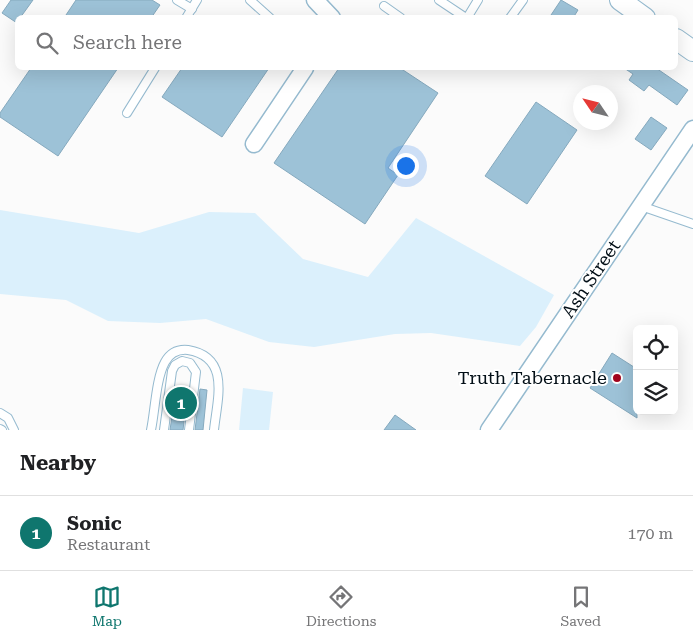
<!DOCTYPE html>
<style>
body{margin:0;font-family:"Roboto Serif",serif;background:#f2f2f2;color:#202124}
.controls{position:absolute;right:15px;bottom:15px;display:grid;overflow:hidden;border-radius:8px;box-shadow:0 5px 20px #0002}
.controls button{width:45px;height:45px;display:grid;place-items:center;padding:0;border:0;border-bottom:1px solid #e0e0e0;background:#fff;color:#202124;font:25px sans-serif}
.compass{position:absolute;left:573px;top:85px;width:45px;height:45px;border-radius:50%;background:#fff;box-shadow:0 5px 20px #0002;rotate:305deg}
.you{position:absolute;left:405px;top:165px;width:18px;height:18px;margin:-12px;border:4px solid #fff;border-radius:50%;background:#1a73e8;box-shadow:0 0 0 8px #1a73e833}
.badge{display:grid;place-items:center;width:32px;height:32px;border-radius:50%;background:#0f766e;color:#fff;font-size:16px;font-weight:700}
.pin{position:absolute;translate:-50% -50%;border:2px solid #fff;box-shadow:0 1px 5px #0006}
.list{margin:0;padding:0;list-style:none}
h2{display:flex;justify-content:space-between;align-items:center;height:65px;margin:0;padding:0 20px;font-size:21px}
h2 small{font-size:16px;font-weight:400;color:#757577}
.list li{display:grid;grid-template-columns:32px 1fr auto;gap:15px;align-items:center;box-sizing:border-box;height:75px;padding:0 20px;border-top:1px solid #e0e0e0}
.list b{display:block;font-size:19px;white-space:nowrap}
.list p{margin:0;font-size:16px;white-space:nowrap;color:#757577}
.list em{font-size:16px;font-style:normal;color:#757577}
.icon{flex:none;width:28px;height:28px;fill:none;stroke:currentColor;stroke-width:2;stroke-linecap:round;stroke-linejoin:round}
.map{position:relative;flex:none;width:693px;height:430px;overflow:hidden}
.search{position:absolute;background:#fff;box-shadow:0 5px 20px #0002;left:15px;right:15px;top:15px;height:55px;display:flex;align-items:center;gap:12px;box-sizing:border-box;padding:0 18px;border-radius:8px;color:#757577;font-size:19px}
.sheet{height:140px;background:#fff}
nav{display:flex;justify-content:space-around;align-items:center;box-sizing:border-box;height:70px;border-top:1px solid #e0e0e0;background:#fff;font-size:14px;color:#757577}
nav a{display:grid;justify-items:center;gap:2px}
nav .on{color:#0f766e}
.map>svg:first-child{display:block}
.green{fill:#dbf0fc}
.building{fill:#9dc2d7;stroke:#85a9be}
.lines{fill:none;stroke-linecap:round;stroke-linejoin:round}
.service-casing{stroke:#95bacf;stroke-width:10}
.minor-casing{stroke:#95bacf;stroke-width:19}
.tertiary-casing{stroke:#95bacf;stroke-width:22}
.service{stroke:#fff;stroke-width:8}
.minor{stroke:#fff;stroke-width:16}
.tertiary{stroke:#fff;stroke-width:20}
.poi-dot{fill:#a2041e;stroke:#fff;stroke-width:2}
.labels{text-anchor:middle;stroke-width:4;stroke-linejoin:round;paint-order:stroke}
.street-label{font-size:18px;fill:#030f17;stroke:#fff}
.poi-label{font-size:18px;fill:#030f17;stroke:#fff;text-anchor:end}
</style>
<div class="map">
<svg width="693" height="430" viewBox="0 0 693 430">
<rect width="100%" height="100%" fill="#fbfbfb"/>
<!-- green -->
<g class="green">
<polygon points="0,210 139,233 209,212 255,213 303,259 368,277 416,218 554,295 536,327 520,346 431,333 395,334 314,347 269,342 206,319 160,323 108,321 66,300 0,294"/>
<polygon points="243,388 273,392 269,430 239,430"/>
</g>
<!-- building -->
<g class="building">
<polygon points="11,0 33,0 20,18 18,18 17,23 2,13"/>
<polygon points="76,0 152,0 160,5 151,18 64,18"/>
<polygon points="561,0 578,10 573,18 549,18"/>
<polygon points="31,68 118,68 58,156 0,117 0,113"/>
<polygon points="182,68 269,68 222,137 162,97"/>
<polygon points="339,68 400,68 438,93 388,168 398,175 365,224 274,163"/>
<polygon points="624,68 656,68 688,90 677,105 649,85 644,91 629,80 633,74"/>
<polygon points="536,102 577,130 527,204 485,176"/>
<polygon points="651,117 667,128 651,150 635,139"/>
<polygon points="612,353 637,369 637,418 590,388"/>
<polygon points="179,387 188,388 183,430 170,430 176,388"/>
<polygon points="200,389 207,390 203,430 195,430"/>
<polygon points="395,415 416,430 384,430"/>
</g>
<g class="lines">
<!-- service casing -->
<g class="service-casing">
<g id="service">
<polyline points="177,0 192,9"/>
<polyline points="250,0 270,18"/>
<polyline points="439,0 466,18"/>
<polyline points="384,6 401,18"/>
<polyline points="186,18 197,0"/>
<polyline points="467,18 478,0"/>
<polyline points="510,18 523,0"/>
<polyline points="127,113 155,68"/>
<polyline points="641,206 693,224"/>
<polyline points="0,413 8,418 14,430"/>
<polyline points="0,429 2,430"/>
<path d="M151 430C155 411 156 378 165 362 170 353 178 349 188 350 231 357 217 400 214 430"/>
<polyline points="164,430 172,371 175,365 182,361 190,363 196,372 189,430"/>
</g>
</g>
<!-- minor casing -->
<g class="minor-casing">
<g id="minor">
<polyline points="315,0 332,18"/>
<polyline points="254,144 305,68"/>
<polyline points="489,430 693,129"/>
</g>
</g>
<!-- tertiary casing -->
<g class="tertiary-casing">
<g id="tertiary">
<polyline points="620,0 645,18"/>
<polyline points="676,39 693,51"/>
</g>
</g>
<!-- service -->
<use href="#service" class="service"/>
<!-- minor -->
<use href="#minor" class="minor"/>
<!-- tertiary -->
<use href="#tertiary" class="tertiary"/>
</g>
<!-- markers -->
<circle class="poi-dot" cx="617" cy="378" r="5"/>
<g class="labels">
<!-- street labels -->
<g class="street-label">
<text transform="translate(591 279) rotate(-56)" y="6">Ash Street</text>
</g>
<!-- poi labels -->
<g class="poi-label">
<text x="607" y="384">Truth Tabernacle</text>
</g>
</g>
</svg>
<div class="controls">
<button><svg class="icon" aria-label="locate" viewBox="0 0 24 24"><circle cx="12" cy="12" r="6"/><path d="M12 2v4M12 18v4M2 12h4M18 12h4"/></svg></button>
<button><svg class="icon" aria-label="layers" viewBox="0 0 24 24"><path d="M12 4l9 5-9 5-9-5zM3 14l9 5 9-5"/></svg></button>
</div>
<svg class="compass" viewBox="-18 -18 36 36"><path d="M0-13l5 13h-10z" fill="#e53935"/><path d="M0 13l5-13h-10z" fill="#757577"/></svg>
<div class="you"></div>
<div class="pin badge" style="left:181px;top:403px">1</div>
<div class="search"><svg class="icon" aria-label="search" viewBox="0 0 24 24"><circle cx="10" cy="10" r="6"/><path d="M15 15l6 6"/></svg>Search here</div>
</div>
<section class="sheet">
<h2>Nearby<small></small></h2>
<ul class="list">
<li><span class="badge">1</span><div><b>Sonic</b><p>Restaurant</p></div><em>170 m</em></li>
</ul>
</section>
<nav>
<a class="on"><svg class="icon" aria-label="map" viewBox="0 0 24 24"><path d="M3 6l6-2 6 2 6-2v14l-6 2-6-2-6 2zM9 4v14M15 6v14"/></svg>Map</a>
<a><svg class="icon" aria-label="directions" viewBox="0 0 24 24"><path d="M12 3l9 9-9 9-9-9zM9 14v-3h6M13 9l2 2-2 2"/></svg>Directions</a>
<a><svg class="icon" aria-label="saved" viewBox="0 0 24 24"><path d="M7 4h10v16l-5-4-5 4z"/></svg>Saved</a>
</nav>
